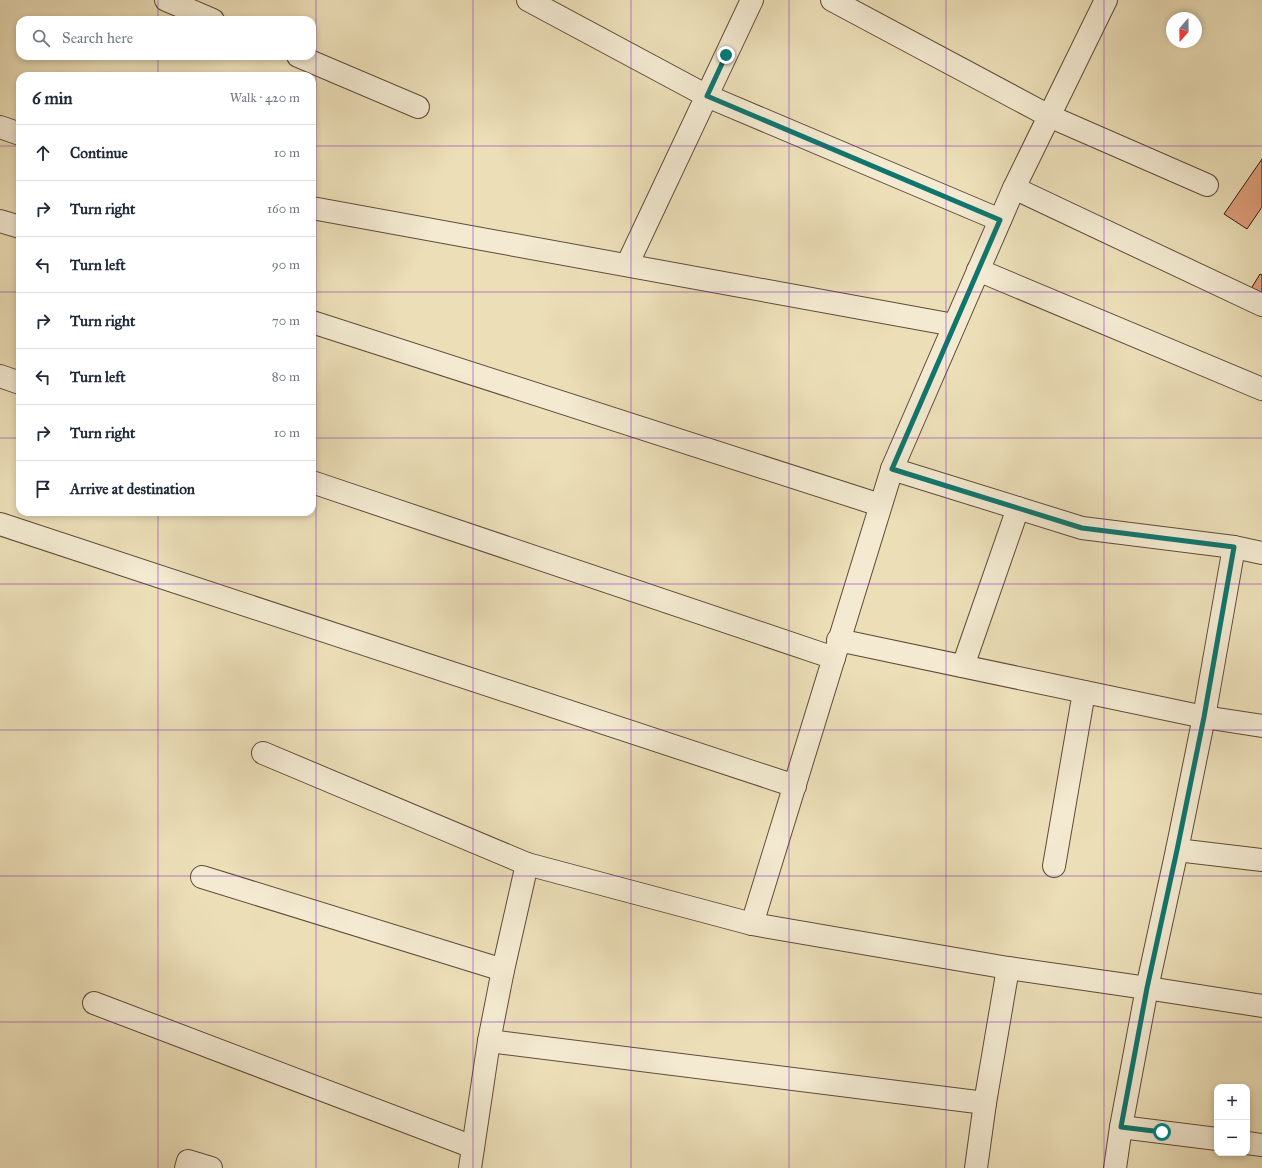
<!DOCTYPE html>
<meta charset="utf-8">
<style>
body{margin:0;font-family:"IM FELL Great Primer",serif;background:#f6f6f7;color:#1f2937}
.controls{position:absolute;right:12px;bottom:12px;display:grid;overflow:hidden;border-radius:8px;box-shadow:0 2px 6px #0003}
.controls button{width:36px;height:36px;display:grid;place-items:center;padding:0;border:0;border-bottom:1px solid #e0e1e3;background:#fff;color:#1f2937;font:20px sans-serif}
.compass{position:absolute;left:1166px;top:12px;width:36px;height:36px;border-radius:50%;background:#fff;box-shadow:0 2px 6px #0003;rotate:200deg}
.stop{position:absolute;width:12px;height:12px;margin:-9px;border:3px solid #0f766e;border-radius:50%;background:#fff}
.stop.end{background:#0f766e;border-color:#fff;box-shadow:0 1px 4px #0008}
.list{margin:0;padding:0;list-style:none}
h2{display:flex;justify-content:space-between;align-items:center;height:52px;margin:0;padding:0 16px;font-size:17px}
h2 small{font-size:13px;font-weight:400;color:#747a83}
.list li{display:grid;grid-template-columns:26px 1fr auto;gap:12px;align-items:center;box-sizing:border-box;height:56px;padding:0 16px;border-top:1px solid #e0e1e3}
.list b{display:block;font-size:15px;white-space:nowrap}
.list em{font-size:13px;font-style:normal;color:#747a83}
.icon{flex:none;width:22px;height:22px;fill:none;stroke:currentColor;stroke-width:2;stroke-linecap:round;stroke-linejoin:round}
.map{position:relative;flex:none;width:1262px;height:1168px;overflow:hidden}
.search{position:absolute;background:#fff;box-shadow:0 2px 6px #0003;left:16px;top:16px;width:300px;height:44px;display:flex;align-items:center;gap:10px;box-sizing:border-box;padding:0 14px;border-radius:12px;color:#747a83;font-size:15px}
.panel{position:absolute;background:#fff;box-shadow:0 2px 6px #0003;left:16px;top:72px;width:300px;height:444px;border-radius:12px}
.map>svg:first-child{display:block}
.building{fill:#e0a07c;stroke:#321a0f}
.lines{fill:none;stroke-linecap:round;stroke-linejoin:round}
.minor-casing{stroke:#604b39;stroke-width:24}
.minor{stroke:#f3ead1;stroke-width:22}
.route{stroke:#0f766e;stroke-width:5}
.grid{fill:none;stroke:#7b2cbf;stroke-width:1;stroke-opacity:0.55}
</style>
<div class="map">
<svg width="1262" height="1168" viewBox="0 0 1262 1168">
<rect width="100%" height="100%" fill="#ecdfb8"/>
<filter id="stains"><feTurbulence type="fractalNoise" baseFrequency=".005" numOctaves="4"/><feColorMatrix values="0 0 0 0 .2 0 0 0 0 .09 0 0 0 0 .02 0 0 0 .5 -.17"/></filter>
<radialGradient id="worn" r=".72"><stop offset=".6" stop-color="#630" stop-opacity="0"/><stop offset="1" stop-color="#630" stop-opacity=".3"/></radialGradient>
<!-- building -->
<g class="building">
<polygon points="1262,159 1262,207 1247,229 1224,214"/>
<polygon points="1260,274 1262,275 1262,300 1249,292"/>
</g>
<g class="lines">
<!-- minor casing -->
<g class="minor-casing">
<g id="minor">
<polyline points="166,0 213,20"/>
<polyline points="528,0 707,96 1000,220"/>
<polyline points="832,0 1049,116 1207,185"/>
<polyline points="298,56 418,107"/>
<polyline points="0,127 20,134"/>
<polyline points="1014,188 1262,305"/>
<polyline points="312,208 954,325"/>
<polyline points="0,221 20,227"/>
<polyline points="627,265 752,0"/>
<polyline points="978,270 1262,389"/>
<polyline points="312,322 880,505"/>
<polyline points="0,376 20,383"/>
<polyline points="892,469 1082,528 1234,547 1262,553"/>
<polyline points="312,482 834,658"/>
<polyline points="0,524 795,786"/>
<polyline points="838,640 1204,717 1262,726"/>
<polyline points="963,666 1018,508"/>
<polyline points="263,753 527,864 752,924 1008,968 1147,988 1262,1006"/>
<polyline points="1177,850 1262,860"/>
<polyline points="1054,866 1084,692"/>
<polyline points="202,877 503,970"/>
<polyline points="752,924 892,469 1014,188 1106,0"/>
<polyline points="94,1003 473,1147"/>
<polyline points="489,1041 985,1103"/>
<polyline points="1121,1127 1217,1139"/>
<polyline points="1247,1143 1262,1145"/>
<polyline points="186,1168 188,1161 211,1168"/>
<polyline points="470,1168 489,1041 503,970 527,864"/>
<polyline points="976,1168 985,1103 1008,968"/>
<polyline points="1115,1168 1121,1127 1147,988 1177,850 1204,717 1234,547"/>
</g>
</g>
<!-- minor -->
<use href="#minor" class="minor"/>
</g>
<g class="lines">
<!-- route -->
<polyline class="route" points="726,55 707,96 1000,220 892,469 1082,528 1234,547 1204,717 1177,850 1147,988 1121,1127 1162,1132"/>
</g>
<!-- grid -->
<path class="grid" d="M158 0V20M316 0V1168M473 0V1168M631 0V1168M789 0V1168M946 0V1168M1104 0V1168M158 56V76M0 146H20M312 146H1262M0 292H20M312 292H1262M0 438H20M312 438H1262M158 512V1168M0 584H1262M0 730H1262M0 876H1262M0 1022H1262"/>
<rect width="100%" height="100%" filter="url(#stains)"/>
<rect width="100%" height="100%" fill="url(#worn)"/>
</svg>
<div class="controls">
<button>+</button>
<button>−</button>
</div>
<svg class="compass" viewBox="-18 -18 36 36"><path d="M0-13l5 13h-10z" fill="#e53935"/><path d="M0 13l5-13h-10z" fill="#747a83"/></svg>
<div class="stop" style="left:1162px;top:1132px"></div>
<div class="stop end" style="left:726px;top:55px"></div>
<div class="search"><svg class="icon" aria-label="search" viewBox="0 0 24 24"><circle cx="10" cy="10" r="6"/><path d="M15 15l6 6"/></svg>Search here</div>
<section class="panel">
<h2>6 min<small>Walk · 420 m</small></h2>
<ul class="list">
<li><svg class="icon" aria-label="ahead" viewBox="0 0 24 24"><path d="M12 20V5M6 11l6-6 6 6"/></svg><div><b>Continue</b></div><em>10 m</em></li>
<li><svg class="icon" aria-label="right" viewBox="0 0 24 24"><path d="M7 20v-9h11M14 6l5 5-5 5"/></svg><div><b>Turn right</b></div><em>160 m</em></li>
<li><svg class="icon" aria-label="left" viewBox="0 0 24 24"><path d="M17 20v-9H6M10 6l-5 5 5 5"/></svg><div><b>Turn left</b></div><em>90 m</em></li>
<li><svg class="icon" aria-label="right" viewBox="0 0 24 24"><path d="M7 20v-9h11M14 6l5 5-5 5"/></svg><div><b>Turn right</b></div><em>70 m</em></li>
<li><svg class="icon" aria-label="left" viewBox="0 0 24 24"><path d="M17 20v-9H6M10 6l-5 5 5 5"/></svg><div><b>Turn left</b></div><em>80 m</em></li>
<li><svg class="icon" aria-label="right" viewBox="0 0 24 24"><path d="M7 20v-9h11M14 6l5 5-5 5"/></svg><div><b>Turn right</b></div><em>10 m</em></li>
<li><svg class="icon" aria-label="arrive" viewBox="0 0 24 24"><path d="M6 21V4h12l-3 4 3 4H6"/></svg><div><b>Arrive at destination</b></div></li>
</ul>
</section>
</div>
